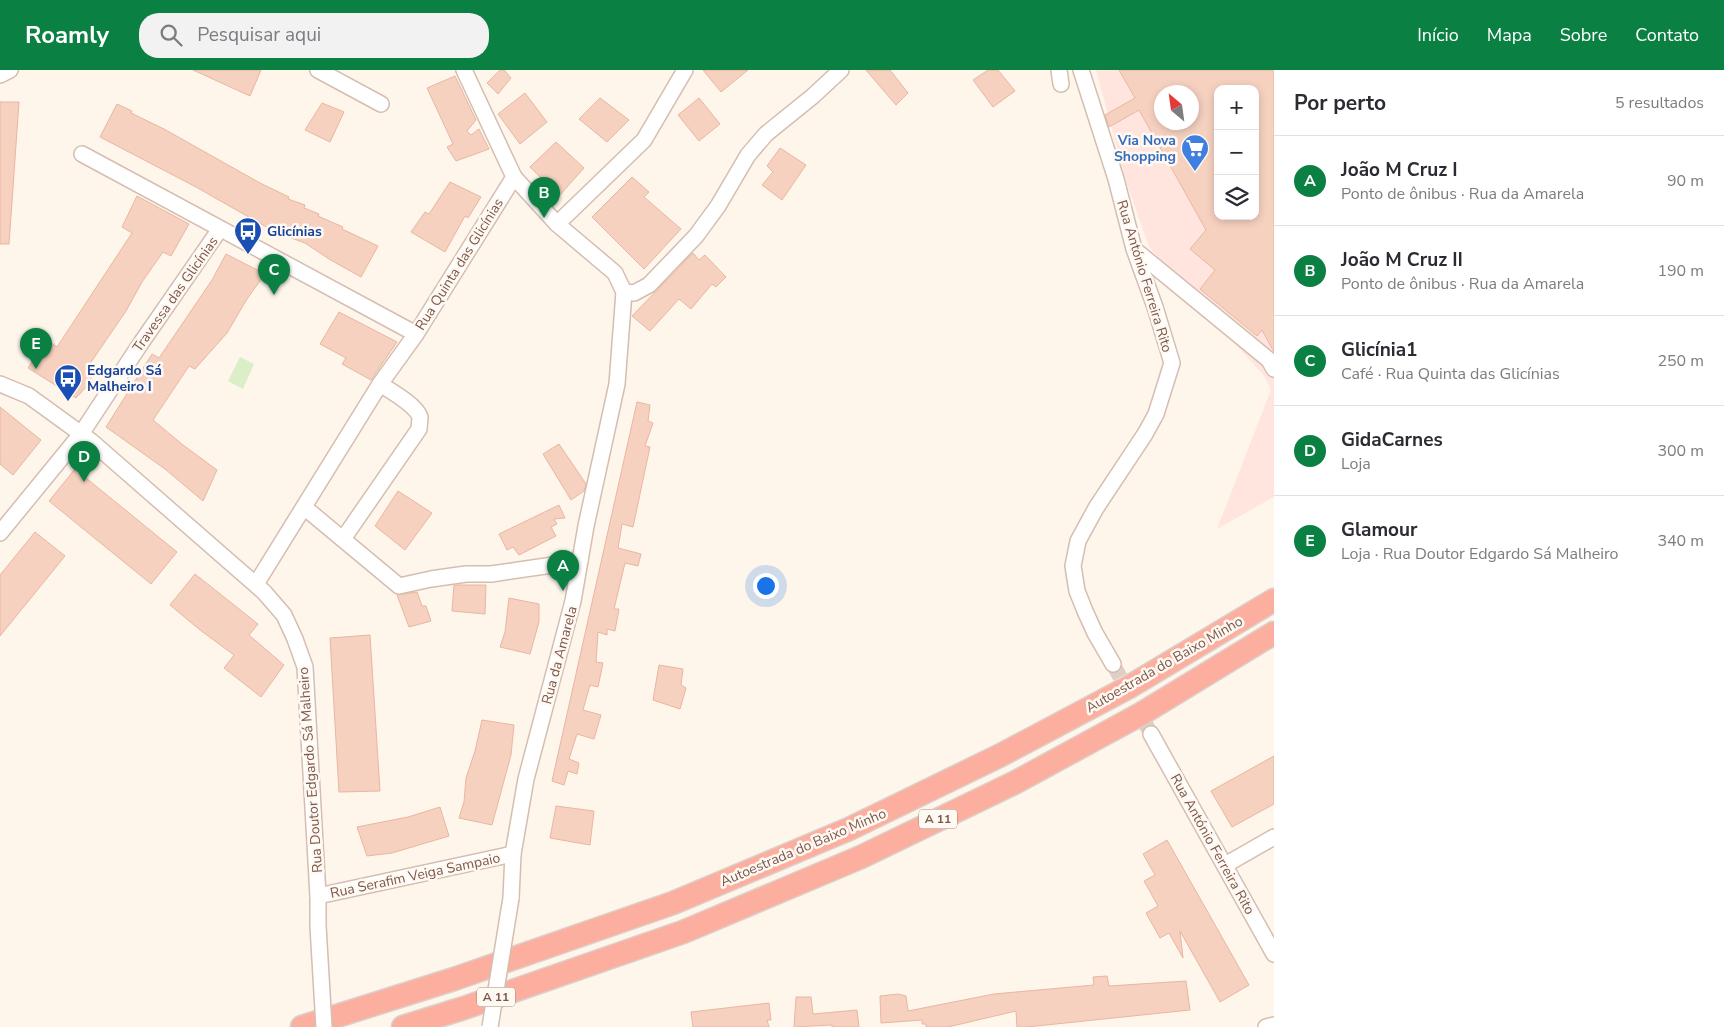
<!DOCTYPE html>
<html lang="pt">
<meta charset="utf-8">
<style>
body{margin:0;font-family:"Nunito Sans",sans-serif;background:#f2f2f3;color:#2b2b33}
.controls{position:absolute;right:15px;top:15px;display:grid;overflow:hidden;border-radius:10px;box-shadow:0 2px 8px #0003}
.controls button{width:45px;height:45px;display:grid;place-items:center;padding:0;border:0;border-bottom:1px solid #e1e1e2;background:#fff;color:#2b2b33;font:25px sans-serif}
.compass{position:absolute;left:1154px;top:15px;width:45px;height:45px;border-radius:50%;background:#fff;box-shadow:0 2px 8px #0003;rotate:331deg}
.you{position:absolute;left:765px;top:515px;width:18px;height:18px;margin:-12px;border:4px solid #fff;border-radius:50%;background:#1a73e8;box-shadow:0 0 0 8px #1a73e833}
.badge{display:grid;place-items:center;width:32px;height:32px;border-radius:50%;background:#0b8043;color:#fff;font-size:16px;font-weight:700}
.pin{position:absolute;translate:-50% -41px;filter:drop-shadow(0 1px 2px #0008)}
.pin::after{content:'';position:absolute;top:26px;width:18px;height:15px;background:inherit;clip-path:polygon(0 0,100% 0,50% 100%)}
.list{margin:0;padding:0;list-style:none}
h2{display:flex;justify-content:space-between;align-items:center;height:65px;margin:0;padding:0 20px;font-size:21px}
h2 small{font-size:16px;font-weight:400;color:#7c7c81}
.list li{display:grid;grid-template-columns:32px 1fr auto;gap:15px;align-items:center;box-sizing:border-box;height:90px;padding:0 20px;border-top:1px solid #e1e1e2}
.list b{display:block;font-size:19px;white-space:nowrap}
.list p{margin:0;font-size:16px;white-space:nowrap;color:#7c7c81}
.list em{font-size:16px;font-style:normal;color:#7c7c81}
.icon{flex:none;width:28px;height:28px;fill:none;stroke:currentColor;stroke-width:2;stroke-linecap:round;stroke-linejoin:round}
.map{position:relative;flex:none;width:1274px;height:957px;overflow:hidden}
header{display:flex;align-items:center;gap:30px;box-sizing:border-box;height:70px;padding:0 25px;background:#0b8043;color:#fff}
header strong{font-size:24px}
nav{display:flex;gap:28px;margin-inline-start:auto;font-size:18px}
.search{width:350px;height:45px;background:#f2f2f3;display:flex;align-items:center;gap:12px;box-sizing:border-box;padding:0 18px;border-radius:20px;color:#7c7c81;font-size:19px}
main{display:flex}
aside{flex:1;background:#fff}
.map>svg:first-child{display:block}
.commercial{fill:#ffe5de;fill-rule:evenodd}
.green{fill:#daeec7}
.building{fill:#f6d1c0;stroke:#eab69f;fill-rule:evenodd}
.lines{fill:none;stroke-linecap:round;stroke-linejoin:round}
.minor-tunnel{stroke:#decec3;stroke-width:15;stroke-dasharray:15 8;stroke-linecap:butt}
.minor-casing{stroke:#d5beb1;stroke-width:18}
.highway-casing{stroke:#dad0cc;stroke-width:25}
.minor{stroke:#fff;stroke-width:15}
.highway{stroke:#fcaf9e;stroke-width:22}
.minor-bridge-casing{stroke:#d5beb1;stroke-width:18;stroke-linecap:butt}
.minor-bridge{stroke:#fff;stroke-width:15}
.labels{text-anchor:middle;stroke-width:5;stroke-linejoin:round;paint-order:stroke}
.shield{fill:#fff9f3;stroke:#a3887d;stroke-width:1}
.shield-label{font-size:12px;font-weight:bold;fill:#7c584a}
.shop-label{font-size:14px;font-weight:bold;fill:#366cbe;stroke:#fff9f3;text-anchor:end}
.transit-label{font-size:14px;font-weight:bold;fill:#164399;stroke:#fff9f3;text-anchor:start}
.street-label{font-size:14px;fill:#7c584a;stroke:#fff9f3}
</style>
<header>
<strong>Roamly</strong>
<div class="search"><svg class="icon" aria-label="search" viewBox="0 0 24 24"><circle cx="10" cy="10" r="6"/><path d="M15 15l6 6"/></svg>Pesquisar aqui</div>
<nav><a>Início</a><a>Mapa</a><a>Sobre</a><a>Contato</a></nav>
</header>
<main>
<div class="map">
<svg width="1274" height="957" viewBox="0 0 1274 957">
<rect width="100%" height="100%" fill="#fef5eb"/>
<!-- commercial -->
<path class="commercial" d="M1096 0H1274V427L1217 459 1271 320 1265 307 1149 177 1126 111ZM1218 19H1255V146H1218ZM1162 22H1192V52H1162Z"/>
<!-- green -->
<polygon class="green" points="240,287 254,294 243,319 228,311"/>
<!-- building -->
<g class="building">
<polygon points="193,0 261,0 250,26"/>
<polygon points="500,0 504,0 511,8 498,24 487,13"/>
<polygon points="703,0 748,0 721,22"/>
<polygon points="866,0 890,0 908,23 896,35"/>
<polygon points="988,0 998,0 1015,21 993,37 973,10"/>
<path d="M1119 0H1274V282L1262 260 1257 266 1200 219 1215 200 1190 179 1206 160 1139 40 1109 57 1105 45 1135 28ZM1218 19H1255V146H1218ZM1162 22H1192V52H1162Z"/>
<polygon points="455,6 476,50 467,61 471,65 479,59 489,79 456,91 447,77 453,74 427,18"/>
<polygon points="525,23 547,52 520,74 498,44"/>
<polygon points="600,28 629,50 607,72 579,49"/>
<polygon points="699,28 720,54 699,71 678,45"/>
<polygon points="0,32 19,32 9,174 0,174"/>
<polygon points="322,33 344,42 330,72 305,60"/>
<polygon points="117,34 132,41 131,43 164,59 260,113 289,127 288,129 305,135 304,138 319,144 318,146 343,157 342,159 378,176 361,207 329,189 305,173 275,162 196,117 100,67"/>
<polygon points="556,72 584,98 559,126 530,97"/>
<polygon points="780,78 806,95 782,130 762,115 773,102 767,96"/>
<polygon points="632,107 649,122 644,127 681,159 644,199 592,147"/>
<polygon points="450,112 481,127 468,148 465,146 445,182 411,162 425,142 429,144"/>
<polygon points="137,126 189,154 171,186 163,182 142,212 126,241 87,298 94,302 87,316 76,328 28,298 47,270 57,277 132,163 122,157"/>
<polygon points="693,183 699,190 705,185 726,207 716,217 712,214 691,239 679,229 650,261 632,246"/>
<polygon points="226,184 265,204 247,229 227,263 195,299 189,296 153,350 183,375 217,400 203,431 165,399 106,357 152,284 159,288 212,210"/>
<polygon points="339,242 397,272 371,310 342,294 346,288 320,274"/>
<polygon points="637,332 650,335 648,351 653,353 645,376 650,377 633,457 622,454 618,478 641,484 638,496 625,493 614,539 619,539 615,561 607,559 607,565 598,562 596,592 603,593 598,617 590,615 583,640 601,645 594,669 577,664 569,689 579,693 577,704 568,701 564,715 552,711"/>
<polygon points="0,337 41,370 13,405 0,394"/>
<polygon points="559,374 586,414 584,421 571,430 543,384"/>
<polygon points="75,399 177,482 151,514 49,431"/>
<polygon points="398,421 432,443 405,480 375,456"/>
<polygon points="559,435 565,448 554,449 557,454 551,457 556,466 519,485 513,477 507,480 499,464"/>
<polygon points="35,462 65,486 0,566 0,505"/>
<polygon points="195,504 258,554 249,565 284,595 261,627 224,598 234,585 200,560 170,535"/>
<polygon points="454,515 486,515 485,544 452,541"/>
<polygon points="417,522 422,536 426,536 431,551 409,557 397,525"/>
<polygon points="509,528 539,534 539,552 530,584 500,577 505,562"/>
<polygon points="370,565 380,721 339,722 330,568"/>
<polygon points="659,595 683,599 681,615 686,618 680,639 653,630"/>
<polygon points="482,650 514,655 511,685 492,755 459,748 464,732 466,708 475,681"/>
<polygon points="1274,686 1274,734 1232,757 1211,721"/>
<polygon points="556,736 594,741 590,775 550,768"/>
<polygon points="440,737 449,766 392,783 367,786 357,757 408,747"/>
<polygon points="1167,770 1249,915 1220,932 1180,861 1183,888 1169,863 1160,868 1146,843 1158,836 1144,811 1155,805 1143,784"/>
<polygon points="1107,906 1109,916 1186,911 1190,940 1027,957 1017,957 1016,941 948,957 926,957 926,954 922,954 922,950 881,953 880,926 898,924 906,926 908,941 994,924 1094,915 1093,907"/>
<polygon points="796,927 811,927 813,944 857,940 859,957 832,957 832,955 794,957"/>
<polygon points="769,933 771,950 767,950 769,957 693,957 691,942"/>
</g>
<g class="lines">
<!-- minor-tunnel -->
<polyline class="minor-tunnel" points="1113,594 1151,664"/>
<!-- minor casing -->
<g class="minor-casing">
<g id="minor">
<polyline points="318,0 381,34"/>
<polyline points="464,0 514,107 557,154 615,203 624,222 617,314 586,456 573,531 526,709 513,784 511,828"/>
<polyline points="1059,0 1061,14"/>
<polyline points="1081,0 1116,109 1134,179 1155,237 1172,293 1156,344 1145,364 1096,438 1078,471 1073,496 1077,521 1085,541 1095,563 1113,594"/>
<polyline points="0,5 10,0"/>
<polyline points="82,84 416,264"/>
<polyline points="557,154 644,70 685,0"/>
<polyline points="1135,180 1269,290 1274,299"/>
<polyline points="624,222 634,223 649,215 696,166 718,136 748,85 766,64 813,26 841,0"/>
<polyline points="0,314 29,326 91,371 264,522 284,545 295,569 305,597 318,826 318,856"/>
<polyline points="304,437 399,516 431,509 466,504 491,504 580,491"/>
<polyline points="0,463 81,364 141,273 220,159"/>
<path d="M343 469 419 359C419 356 420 351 420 347 416 335 391 321 380 314"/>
<polyline points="256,514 380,314 416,264 514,107"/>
<polyline points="1151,664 1274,884"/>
<polyline points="1225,795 1274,767"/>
<polyline points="318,826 513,784"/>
<polyline points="1266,957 1274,955"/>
</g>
</g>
<!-- highway casing -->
<g class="highway-casing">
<g id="highway">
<polyline points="302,957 454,909 673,833 849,759 1001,685 1129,617 1274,530"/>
<polyline points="403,957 464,938 683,862 861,787 1016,712 1141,644 1274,563"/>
</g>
</g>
<!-- minor -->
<use href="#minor" class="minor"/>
<!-- highway -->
<use href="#highway" class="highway"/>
<!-- minor-bridge casing -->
<g class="minor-bridge-casing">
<g id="minor-bridge">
<polyline points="318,856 324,957"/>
<polyline points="490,957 511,828"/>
</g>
</g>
<!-- minor-bridge -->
<use href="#minor-bridge" class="minor-bridge"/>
</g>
<!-- icons -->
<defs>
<g id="supermarket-pin" transform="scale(1.4375)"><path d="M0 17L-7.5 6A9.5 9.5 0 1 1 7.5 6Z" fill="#3f7fe0" stroke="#fff9f3"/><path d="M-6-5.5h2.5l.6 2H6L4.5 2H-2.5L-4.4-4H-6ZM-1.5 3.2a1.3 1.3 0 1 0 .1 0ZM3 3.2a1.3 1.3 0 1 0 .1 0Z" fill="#fff"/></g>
<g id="bus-pin" transform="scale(1.4375)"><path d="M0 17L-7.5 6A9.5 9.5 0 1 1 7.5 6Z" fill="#1a4fb4" stroke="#fff9f3"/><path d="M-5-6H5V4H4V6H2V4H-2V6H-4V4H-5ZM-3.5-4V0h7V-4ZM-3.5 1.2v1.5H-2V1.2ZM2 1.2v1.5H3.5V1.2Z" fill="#fff"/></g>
</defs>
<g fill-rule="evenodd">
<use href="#supermarket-pin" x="1195" y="78"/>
<use href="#bus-pin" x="248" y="161"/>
<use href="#bus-pin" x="68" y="308"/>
</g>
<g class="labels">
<!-- shield labels -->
<g class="shield">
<rect x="919" y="739.5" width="38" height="19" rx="4"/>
<rect x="477" y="917.5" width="38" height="19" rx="4"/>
</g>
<g class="shield-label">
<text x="938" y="753">A 11</text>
<text x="496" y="931">A 11</text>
</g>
<!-- shop labels -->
<g class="shop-label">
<text x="1176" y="75">Via Nova<tspan x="1176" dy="16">Shopping</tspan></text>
</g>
<!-- transit labels -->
<g class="transit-label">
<text x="267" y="166">Glicínias</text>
<text x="87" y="305">Edgardo Sá<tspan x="87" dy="16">Malheiro I</tspan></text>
</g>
<!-- street labels -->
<g class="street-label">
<text transform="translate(459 194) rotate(-58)" y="5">Rua Quinta das Glicínias</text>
<text transform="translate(1145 206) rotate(73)" y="5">Rua António Ferreira Rito</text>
<text transform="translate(175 224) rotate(-55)" y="5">Travessa das Glicínias</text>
<text transform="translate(559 585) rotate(-75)" y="5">Rua da Amarela</text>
<text transform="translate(1164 594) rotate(-30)" y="5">Autoestrada do Baixo Minho</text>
<text transform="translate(310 700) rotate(-94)" y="5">Rua Doutor Edgardo Sá Malheiro</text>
<text transform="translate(1213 774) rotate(61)" y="5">Rua António Ferreira Rito</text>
<text transform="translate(803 777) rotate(-23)" y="5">Autoestrada do Baixo Minho</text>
<text transform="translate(415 805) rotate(-12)" y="5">Rua Serafim Veiga Sampaio</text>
</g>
</g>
</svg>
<div class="controls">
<button>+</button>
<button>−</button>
<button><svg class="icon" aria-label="layers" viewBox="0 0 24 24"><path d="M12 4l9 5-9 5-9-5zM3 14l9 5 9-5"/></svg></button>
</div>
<svg class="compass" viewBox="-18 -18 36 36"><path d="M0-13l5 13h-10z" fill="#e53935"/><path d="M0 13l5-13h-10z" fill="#7c7c81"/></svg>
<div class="you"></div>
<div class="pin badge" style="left:563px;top:521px">A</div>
<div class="pin badge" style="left:544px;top:148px">B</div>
<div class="pin badge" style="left:274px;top:225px">C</div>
<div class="pin badge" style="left:84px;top:412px">D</div>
<div class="pin badge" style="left:36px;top:299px">E</div>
</div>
<aside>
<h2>Por perto<small>5 resultados</small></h2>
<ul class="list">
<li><span class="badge">A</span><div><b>João M Cruz I</b><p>Ponto de ônibus · Rua da Amarela</p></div><em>90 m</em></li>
<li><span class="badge">B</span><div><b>João M Cruz II</b><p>Ponto de ônibus · Rua da Amarela</p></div><em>190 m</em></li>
<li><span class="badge">C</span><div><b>Glicínia1</b><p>Café · Rua Quinta das Glicínias</p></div><em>250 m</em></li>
<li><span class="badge">D</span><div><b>GidaCarnes</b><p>Loja</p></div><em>300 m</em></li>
<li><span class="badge">E</span><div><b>Glamour</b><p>Loja · Rua Doutor Edgardo Sá Malheiro</p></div><em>340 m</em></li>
</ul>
</aside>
</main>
